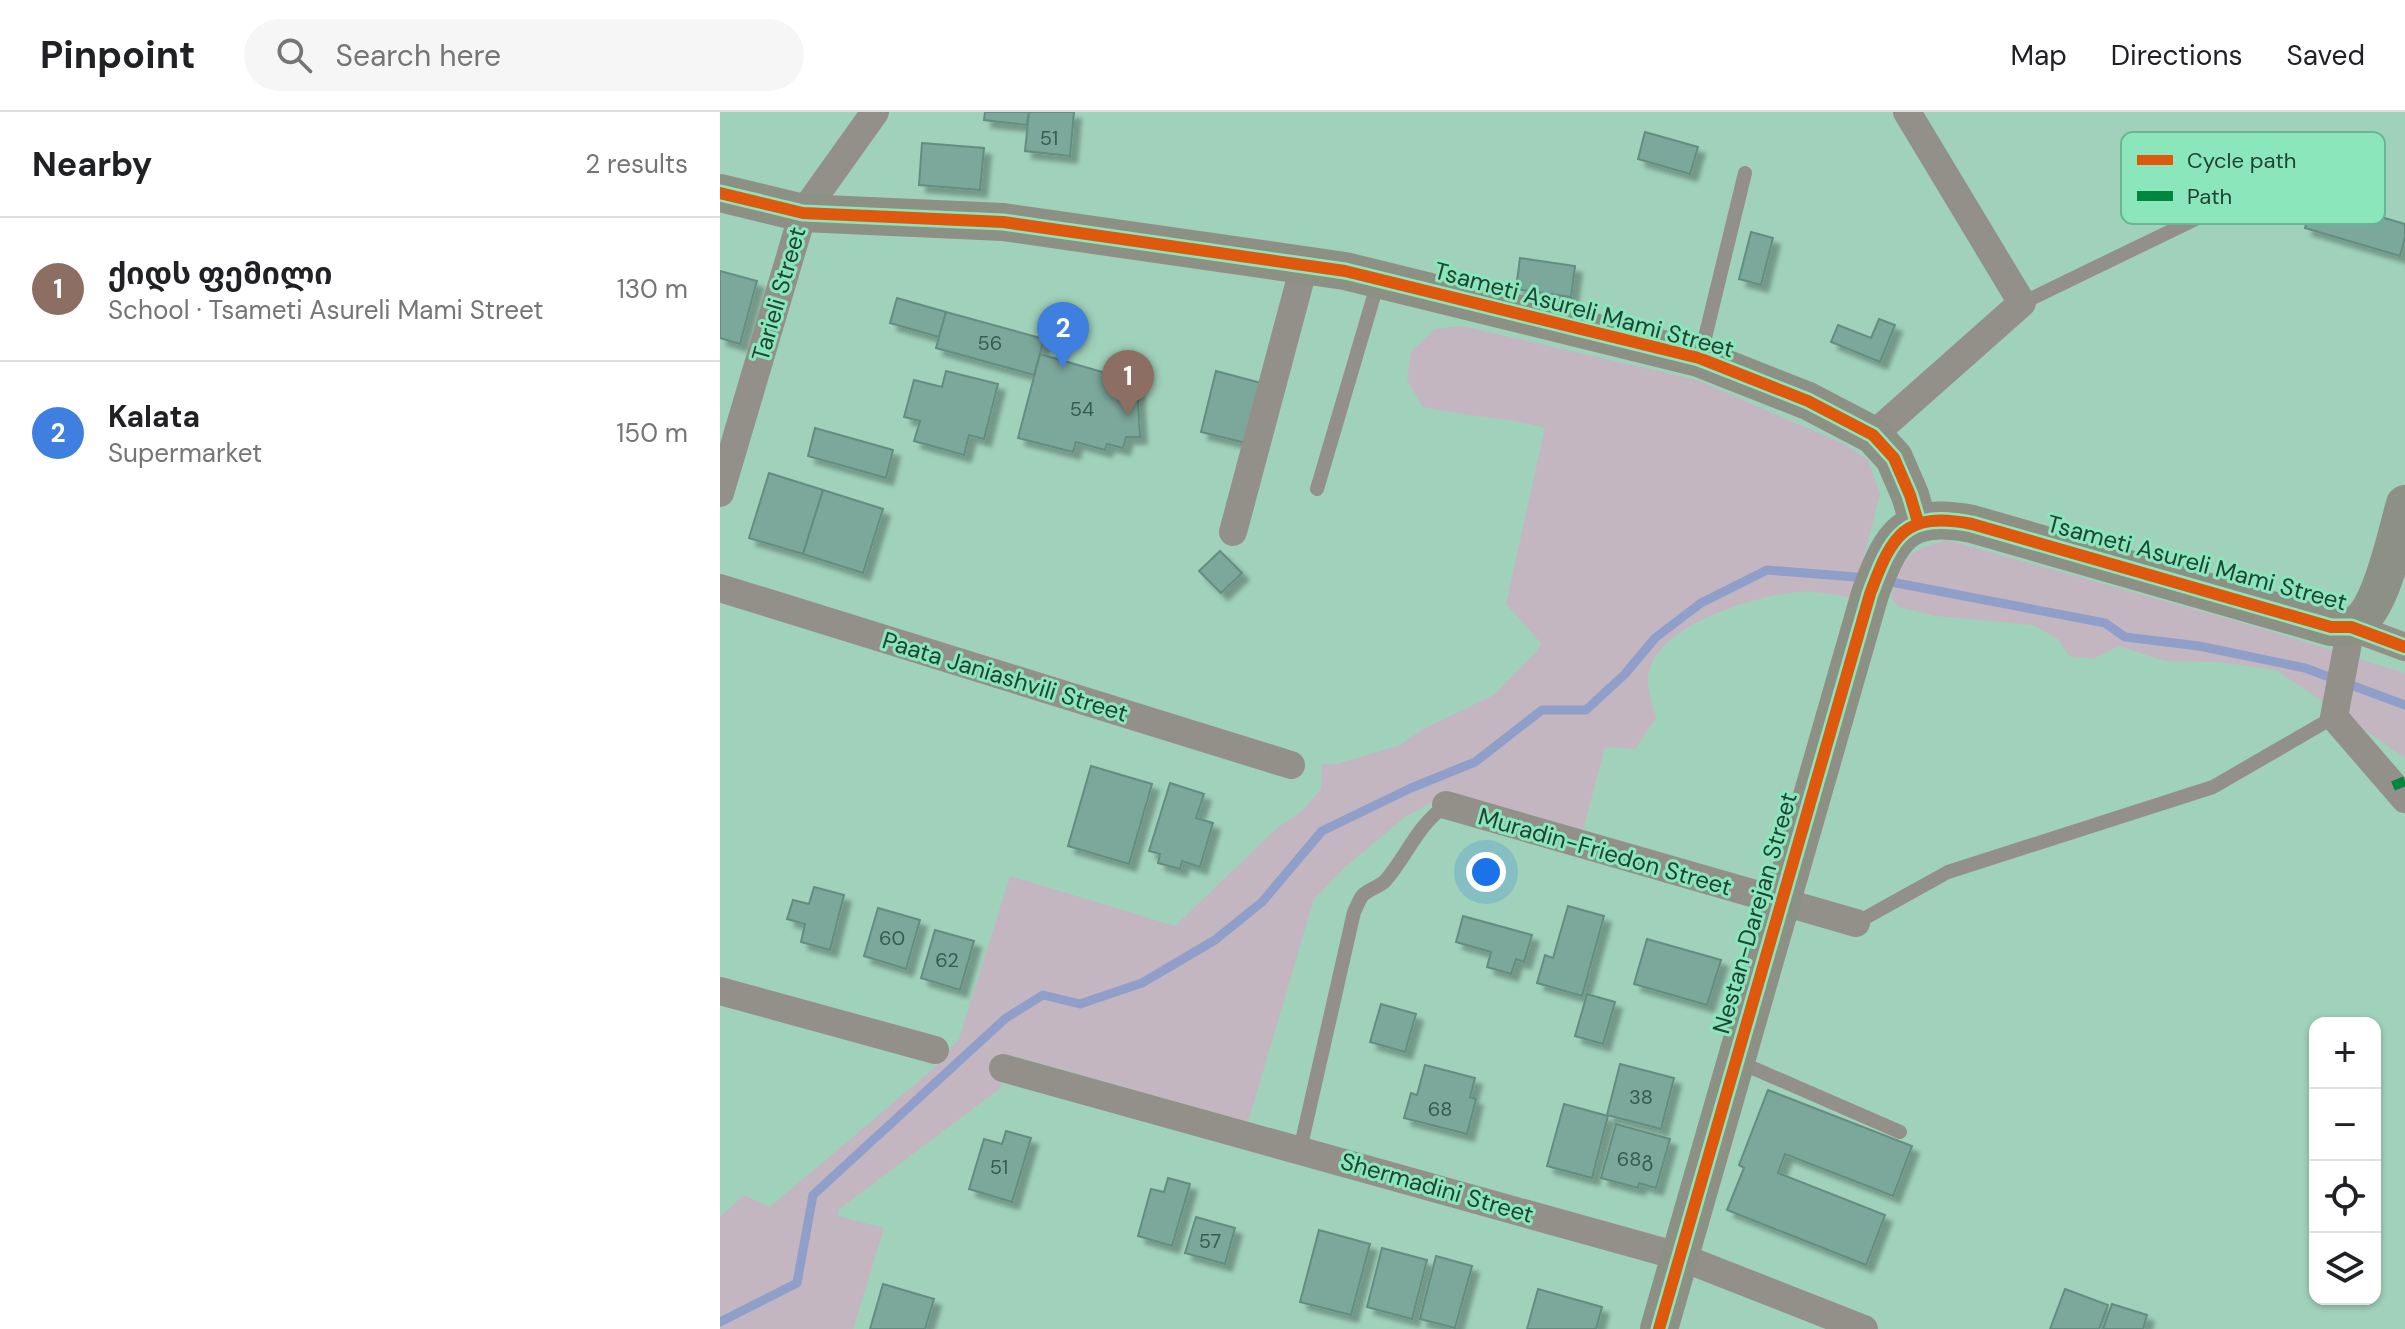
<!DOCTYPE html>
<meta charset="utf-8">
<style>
body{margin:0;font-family:"DM Sans","Noto Sans Georgian",sans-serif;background:#f6f6f6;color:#202124}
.controls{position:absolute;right:24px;bottom:24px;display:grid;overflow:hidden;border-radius:16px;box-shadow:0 2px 6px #0004}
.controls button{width:72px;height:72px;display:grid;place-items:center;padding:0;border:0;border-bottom:2px solid #e0e0e0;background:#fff;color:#202124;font:40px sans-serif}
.you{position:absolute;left:766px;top:760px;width:28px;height:28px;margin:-20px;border:6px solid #fff;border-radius:50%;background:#1a73e8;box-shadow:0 0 0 12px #1a73e833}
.badge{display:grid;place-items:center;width:52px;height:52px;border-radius:50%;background:#4c7563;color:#fff;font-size:26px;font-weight:700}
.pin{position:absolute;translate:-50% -66px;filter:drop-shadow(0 2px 4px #0008)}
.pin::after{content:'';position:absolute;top:42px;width:28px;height:24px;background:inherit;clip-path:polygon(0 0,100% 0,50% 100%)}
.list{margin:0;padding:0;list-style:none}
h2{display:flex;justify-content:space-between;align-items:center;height:104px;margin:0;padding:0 32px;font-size:34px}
h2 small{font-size:26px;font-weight:400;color:#757577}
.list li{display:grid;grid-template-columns:52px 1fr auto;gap:24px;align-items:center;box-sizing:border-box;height:144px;padding:0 32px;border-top:2px solid #e0e0e0}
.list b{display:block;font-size:30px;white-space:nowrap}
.list p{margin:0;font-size:26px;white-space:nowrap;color:#757577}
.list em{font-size:26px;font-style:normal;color:#757577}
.icon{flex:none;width:44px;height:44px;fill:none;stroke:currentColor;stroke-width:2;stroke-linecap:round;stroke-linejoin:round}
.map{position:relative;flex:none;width:1685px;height:1217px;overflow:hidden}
header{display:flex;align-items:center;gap:48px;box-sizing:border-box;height:112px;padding:0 40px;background:#fff;border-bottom:2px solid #e0e0e0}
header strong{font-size:38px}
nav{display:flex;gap:44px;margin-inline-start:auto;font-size:28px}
.search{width:560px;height:72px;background:#f6f6f6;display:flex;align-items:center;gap:20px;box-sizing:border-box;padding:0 28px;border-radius:44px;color:#757577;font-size:30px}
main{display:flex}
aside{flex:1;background:#fff}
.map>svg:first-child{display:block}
.green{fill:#c3b6c0}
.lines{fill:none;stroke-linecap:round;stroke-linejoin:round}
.stream{stroke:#909fca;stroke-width:9}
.building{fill:#7ba79b;stroke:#648d81;stroke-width:2;filter:url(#shadow)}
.lane{stroke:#939089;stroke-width:14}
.street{stroke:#939089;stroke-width:28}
.secondary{stroke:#8c9085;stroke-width:38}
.quiet{stroke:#00873e;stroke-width:10;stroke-dasharray:20 10;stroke-linecap:butt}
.cycleway-casing{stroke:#8be6bc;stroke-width:17}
.cycleway{stroke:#de580e;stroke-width:12}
.labels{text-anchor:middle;stroke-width:6;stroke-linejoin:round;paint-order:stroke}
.number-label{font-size:20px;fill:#355d4e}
.street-label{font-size:24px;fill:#1e4434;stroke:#8be6bc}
.key{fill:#8be6bc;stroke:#6ab593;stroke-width:2}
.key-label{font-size:22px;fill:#1e4434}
</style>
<header>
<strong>Pinpoint</strong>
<div class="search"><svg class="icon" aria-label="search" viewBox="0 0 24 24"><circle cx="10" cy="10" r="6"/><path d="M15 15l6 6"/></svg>Search here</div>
<nav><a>Map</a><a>Directions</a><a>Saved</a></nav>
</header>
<main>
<aside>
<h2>Nearby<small>2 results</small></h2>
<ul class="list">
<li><span class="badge" style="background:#8d6e63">1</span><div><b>ქიდს ფემილი</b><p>School · Tsameti Asureli Mami Street</p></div><em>130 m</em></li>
<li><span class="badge" style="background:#3f7fe0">2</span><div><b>Kalata</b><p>Supermarket</p></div><em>150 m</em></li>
</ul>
</aside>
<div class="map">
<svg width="1685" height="1217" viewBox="0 0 1685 1217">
<defs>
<filter id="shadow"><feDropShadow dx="7" dy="7" stdDeviation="2" flood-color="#0004"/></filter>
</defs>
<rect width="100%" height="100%" fill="#a0d1bb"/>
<!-- green -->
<g class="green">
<path d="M742 214 977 268 1124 332 1148 348 1160 382 1133 486C1116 483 1095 478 1078 480 1034 484 927 515 928 570 928 581 933 595 936 606L915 637 885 635 863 718 731 680 685 705 624 756 594 787 528 1010 295 944 279 977 118 1098V1104L164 1116 133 1217H0V1105L24 1083 50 1095 212 958 239 927 290 764 455 814 557 716 582 699 601 677 602 652H617L680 633 703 617 774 583 817 539 821 531 786 492 825 316C785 305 744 304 703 295L687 268 691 240 715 217Z"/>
<path d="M1227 428 1537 515 1685 561V646L1556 558 1500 550 1445 549 1399 534 1373 547 1349 544 1338 527 1313 513 1216 504 1179 495 1171 486C1184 445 1184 440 1227 428Z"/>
</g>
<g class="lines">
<!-- stream -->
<g class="stream">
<polyline points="1166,469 1385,511 1405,525 1479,534 1585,556 1685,593"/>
<polyline points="0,1210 77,1171 93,1083 286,906 323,883 360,892 422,871 495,828 542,790 602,719 691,676 755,650 822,598 866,598 905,562 935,526 981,491 1047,458 1148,466"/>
</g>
</g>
<!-- building -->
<g class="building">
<polygon points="265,0 309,0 307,13 264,8"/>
<polygon points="309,0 354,0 350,44 305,39"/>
<polygon points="925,20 978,35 970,62 918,47"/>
<polygon points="202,31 264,36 260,78 199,73"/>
<polygon points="1594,85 1685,112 1685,125 1680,144 1585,116"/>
<polygon points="1031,120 1053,126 1041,173 1019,167"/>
<polygon points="800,146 855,154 851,185 796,177"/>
<polygon points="0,159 37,169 20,232 0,226"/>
<polygon points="177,186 226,200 219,225 170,211"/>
<polygon points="226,200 324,227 314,263 216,236"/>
<polygon points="1159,207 1175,213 1160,250 1111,230 1118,213 1151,226"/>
<polygon points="320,242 417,270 420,325 406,325 403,336 387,332 385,338 356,330 353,340 298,326"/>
<polygon points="226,259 278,272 264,327 249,323 244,343 194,329 200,309 184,305 194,268 222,275"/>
<polygon points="496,259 541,271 526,331 481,320"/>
<polygon points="95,316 173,338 166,366 88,344"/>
<polygon points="49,361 103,378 83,442 29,426"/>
<polygon points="103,378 163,397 143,461 83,442"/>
<polygon points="500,439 522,461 501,481 479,459"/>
<polygon points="371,654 432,672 409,752 348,734"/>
<polygon points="450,671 484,682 476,706 493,711 480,755 462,749 460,757 438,751 440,742 429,739"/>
<polygon points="94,775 124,783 110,838 81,830 85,812 67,807 73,788 89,792"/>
<polygon points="848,794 884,804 862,884 817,871 825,843 833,846"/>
<polygon points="158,796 200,808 186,857 144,844"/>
<polygon points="743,804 812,823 804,850 796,847 791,862 767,855 771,840 736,830"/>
<polygon points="215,818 254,829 240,878 201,866"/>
<polygon points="927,827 1001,848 987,893 914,872"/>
<polygon points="867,882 895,890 883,932 855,924"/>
<polygon points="661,892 696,902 685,940 650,930"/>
<polygon points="900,952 954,966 941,1017 887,1003"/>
<polygon points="705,953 755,966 750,985 756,987 747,1022 684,1006 691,981 697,983"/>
<polygon points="1048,978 1192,1034 1173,1084 1065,1042 1058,1061 1165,1103 1146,1153 1007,1098 1024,1056 1019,1053"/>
<polygon points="844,992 888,1004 872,1066 827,1054"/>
<polygon points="896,1012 950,1027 936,1076 919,1071 918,1076 881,1066"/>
<polygon points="286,1019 311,1026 292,1090 249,1077 264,1027 282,1032"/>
<polygon points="448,1066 470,1072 452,1134 418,1124 431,1077 444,1080"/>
<polygon points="476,1105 515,1116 505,1152 465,1141"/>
<polygon points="599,1118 650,1132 631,1203 580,1190"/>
<polygon points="662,1136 707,1148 692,1207 647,1195"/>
<polygon points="716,1144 752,1154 735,1216 700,1207"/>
<polygon points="163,1172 214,1187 205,1217 150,1217"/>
<polygon points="818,1177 882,1195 876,1217 807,1217"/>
<polygon points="1345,1177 1388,1193 1379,1217 1330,1217"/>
<polygon points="1392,1192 1427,1203 1423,1217 1383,1217"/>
</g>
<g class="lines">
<!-- lane -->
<g class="lane">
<polyline points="1302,191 1515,88"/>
<polyline points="980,246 1025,61"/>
<polyline points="597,377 658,170"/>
<polyline points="1136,811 1228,760 1493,675 1614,605"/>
<polyline points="1019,950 1180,1020"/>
<path d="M580 1038 634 800C637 795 639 787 643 783 649 777 659 775 665 769 688 743 695 716 726 693"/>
</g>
<!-- street -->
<g class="street">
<polyline points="1153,323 1302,191 1187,0"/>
<polyline points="0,381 83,101 155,0"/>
<polyline points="513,420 584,154"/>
<polyline points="0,476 571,653"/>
<polyline points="1685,535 1631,515 1614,605 1685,687"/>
<polyline points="726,693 1136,811"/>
<polyline points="0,879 215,938"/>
<polyline points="283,956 958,1144 1144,1217"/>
</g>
<!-- secondary -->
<g class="secondary">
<polyline points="0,81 83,101 283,110 625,159 979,246 1088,289 1153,323 1174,346 1190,383 1198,410"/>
<path d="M939 1217 1150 482C1172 423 1184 399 1252 412L1611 515C1617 515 1625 516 1630 515 1661 506 1676 421 1685 392"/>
</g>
<!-- quiet -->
<polyline class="quiet" points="1673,674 1685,669"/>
<!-- cycleway casing -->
<g class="cycleway-casing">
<g id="cycleway">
<polyline points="0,81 83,101 283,110 625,159 979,246 1088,289 1153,323 1174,346 1190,383 1198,410"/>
<path d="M939 1217 1150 482C1172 423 1184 399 1252 412L1611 515H1631L1685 535"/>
</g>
</g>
<!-- cycleway -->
<use href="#cycleway" class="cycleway"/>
</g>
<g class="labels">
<!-- number labels -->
<g class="number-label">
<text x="329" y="33">51</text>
<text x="270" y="238">56</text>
<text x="362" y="304">54</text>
<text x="172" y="833">60</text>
<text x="227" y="855">62</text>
<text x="921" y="992">38</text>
<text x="720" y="1004">68</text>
<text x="915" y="1054">68გ</text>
<text x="279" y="1062">51</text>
<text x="490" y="1136">57</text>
</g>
<!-- street labels -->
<g class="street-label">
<text transform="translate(59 182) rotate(-74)" y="8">Tarieli Street</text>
<text transform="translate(864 198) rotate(15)" y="8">Tsameti Asureli Mami Street</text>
<text transform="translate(1477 451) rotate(15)" y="8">Tsameti Asureli Mami Street</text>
<text transform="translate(285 565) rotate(17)" y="8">Paata Janiashvili Street</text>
<text transform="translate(885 740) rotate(16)" y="8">Muradin-Friedon Street</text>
<text transform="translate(1035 801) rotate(-74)" y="8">Nestan-Darejan Street</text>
<text transform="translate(717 1076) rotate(16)" y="8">Shermadini Street</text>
</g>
</g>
<!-- legend -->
<rect x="1401" y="20" width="264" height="92" rx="12" class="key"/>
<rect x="1417" y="43" width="36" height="10" fill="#de580e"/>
<rect x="1417" y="79" width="36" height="10" fill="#00873e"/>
<g class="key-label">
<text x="1467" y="56">Cycle path</text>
<text x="1467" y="92">Path</text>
</g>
</svg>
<div class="controls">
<button>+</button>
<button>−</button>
<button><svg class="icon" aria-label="locate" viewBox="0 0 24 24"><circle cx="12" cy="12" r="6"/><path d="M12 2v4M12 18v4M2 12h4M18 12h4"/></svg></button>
<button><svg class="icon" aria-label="layers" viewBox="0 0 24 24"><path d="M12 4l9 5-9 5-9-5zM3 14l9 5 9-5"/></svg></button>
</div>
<div class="you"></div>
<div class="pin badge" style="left:408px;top:304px;background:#8d6e63">1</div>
<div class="pin badge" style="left:343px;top:256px;background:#3f7fe0">2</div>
</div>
</main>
